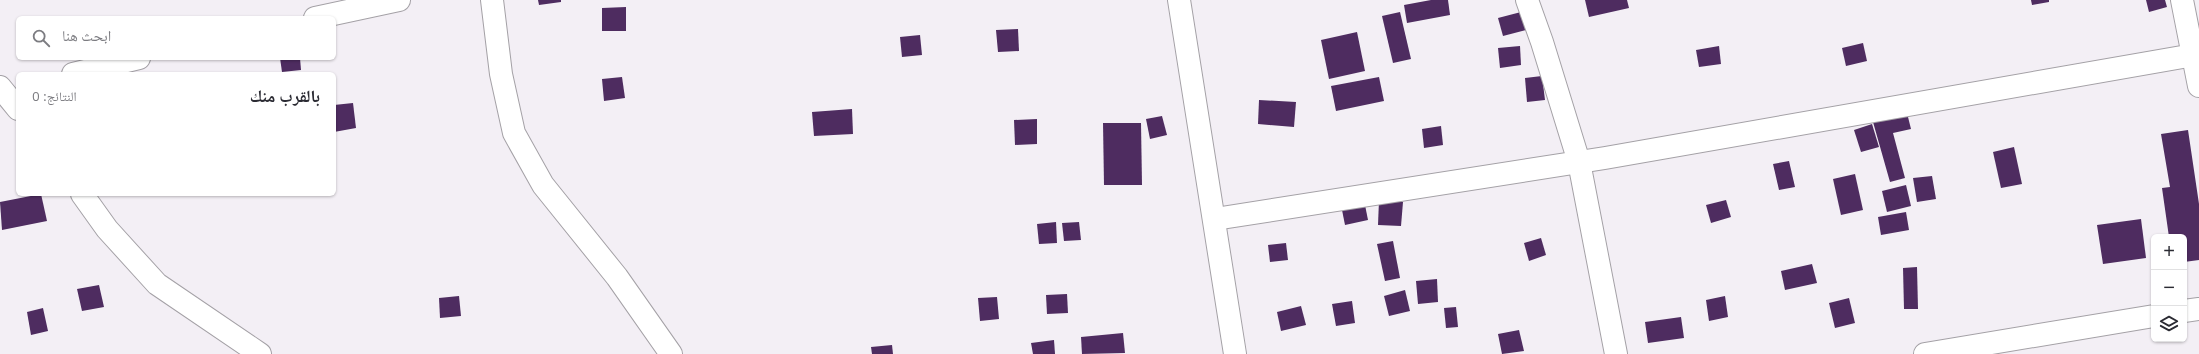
<!DOCTYPE html>
<html lang="ar">
<meta charset="utf-8">
<style>
body{margin:0;font-family:"IBM Plex Sans","Noto Naskh Arabic",sans-serif;background:#f7f7f7;color:#2b2b33;direction:rtl}
.controls{position:absolute;right:12px;bottom:12px;display:grid;overflow:hidden;border-radius:6px;box-shadow:0 1px 3px #0004}
.controls button{width:36px;height:36px;display:grid;place-items:center;padding:0;border:0;border-bottom:1px solid #e1e1e2;background:#fff;color:#2b2b33;font:20px sans-serif}
.list{margin:0;padding:0;list-style:none}
h2{display:flex;justify-content:space-between;align-items:center;height:52px;margin:0;padding:0 16px;font-size:17px}
h2 small{font-size:13px;font-weight:400;color:#7c7c81}
.icon{flex:none;width:22px;height:22px;fill:none;stroke:currentColor;stroke-width:2;stroke-linecap:round;stroke-linejoin:round}
.map{position:relative;flex:none;width:2199px;height:354px;overflow:hidden;direction:ltr}
.search{position:absolute;background:#fff;box-shadow:0 1px 3px #0004;left:16px;top:16px;width:320px;height:44px;display:flex;align-items:center;gap:10px;box-sizing:border-box;padding:0 14px;border-radius:6px;color:#7c7c81;font-size:15px}
.panel{position:absolute;background:#fff;box-shadow:0 1px 3px #0004;left:16px;top:72px;width:320px;height:124px;border-radius:6px;direction:rtl}
.map>svg:first-child{display:block}
.building{fill:#4e2c60}
.lines{fill:none;stroke-linecap:round;stroke-linejoin:round}
.minor-casing{stroke:#a4a1a6;stroke-width:24}
.minor{stroke:#fff;stroke-width:22}
</style>
<div class="map">
<svg width="2199" height="354" viewBox="0 0 2199 354">
<rect width="100%" height="100%" fill="#f3eff5"/>
<!-- building -->
<g class="building">
<polygon points="538,0 561,0 561,2 539,5"/>
<polygon points="1431,0 1448,0 1450,15 1407,23 1404,5"/>
<polygon points="1585,0 1627,0 1629,8 1589,17"/>
<polygon points="2031,0 2049,0 2049,2 2032,5"/>
<polygon points="2146,0 2165,0 2167,7 2149,12"/>
<polygon points="626,7 626,31 602,31 602,8"/>
<polygon points="1400,12 1411,59 1393,63 1382,16"/>
<polygon points="1521,12 1526,30 1503,36 1498,18"/>
<polygon points="1018,29 1019,51 998,52 996,30"/>
<polygon points="1357,32 1365,71 1329,79 1321,40"/>
<polygon points="920,35 922,55 902,57 900,37"/>
<polygon points="1863,43 1867,61 1846,66 1842,48"/>
<polygon points="1520,46 1521,65 1500,68 1498,48"/>
<polygon points="1719,46 1721,64 1699,67 1696,50"/>
<polygon points="280,58 300,58 301,70 282,72"/>
<polygon points="1542,76 1545,100 1527,102 1525,78"/>
<polygon points="622,77 625,98 604,101 602,79"/>
<polygon points="1379,77 1384,101 1336,111 1331,86"/>
<polygon points="1259,100 1296,102 1294,127 1258,124"/>
<polygon points="353,103 356,128 334,132 334,105"/>
<polygon points="852,109 853,134 814,136 812,112"/>
<polygon points="1907,113 1911,129 1893,133 1905,178 1890,182 1873,122"/>
<polygon points="1162,116 1167,135 1150,139 1146,119"/>
<polygon points="1037,119 1037,144 1015,145 1014,120"/>
<polygon points="1103,123 1141,123 1142,185 1104,185"/>
<polygon points="1872,124 1879,147 1861,152 1854,130"/>
<polygon points="1441,126 1443,145 1424,148 1422,129"/>
<polygon points="2188,130 2199,204 2199,260 2184,262 2184,237 2169,237 2162,188 2170,187 2161,134"/>
<polygon points="2014,147 2022,184 2001,188 1993,152"/>
<polygon points="1789,161 1795,187 1779,190 1773,164"/>
<polygon points="1855,174 1863,210 1841,215 1833,179"/>
<polygon points="1932,176 1936,199 1917,202 1913,178"/>
<polygon points="1906,185 1911,206 1887,212 1882,191"/>
<polygon points="41,194 47,221 2,230 0,202"/>
<polygon points="1363,195 1368,220 1345,225 1340,200"/>
<polygon points="1379,200 1403,202 1401,226 1378,225"/>
<polygon points="1726,200 1731,217 1711,223 1706,205"/>
<polygon points="1906,212 1909,230 1881,235 1878,217"/>
<polygon points="2141,219 2146,258 2103,264 2097,225"/>
<polygon points="1056,222 1057,243 1039,244 1037,224"/>
<polygon points="1079,222 1081,240 1064,241 1062,223"/>
<polygon points="1541,238 1546,255 1529,261 1524,243"/>
<polygon points="1393,241 1400,278 1385,281 1377,244"/>
<polygon points="1286,243 1288,260 1270,262 1268,245"/>
<polygon points="1812,264 1817,283 1785,290 1781,271"/>
<polygon points="1917,267 1918,309 1904,309 1903,268"/>
<polygon points="1437,279 1438,302 1418,304 1416,281"/>
<polygon points="99,285 104,307 82,311 77,289"/>
<polygon points="1405,290 1410,311 1389,316 1384,296"/>
<polygon points="1067,294 1068,313 1047,314 1046,295"/>
<polygon points="459,296 461,316 440,318 439,298"/>
<polygon points="1725,296 1728,317 1709,321 1706,300"/>
<polygon points="997,297 999,319 980,321 978,298"/>
<polygon points="1849,298 1855,323 1835,328 1829,303"/>
<polygon points="1352,301 1355,323 1336,326 1332,304"/>
<polygon points="1301,306 1306,325 1281,331 1277,312"/>
<polygon points="1456,307 1458,327 1446,328 1444,308"/>
<polygon points="43,308 48,331 31,335 27,312"/>
<polygon points="1681,317 1684,338 1648,343 1645,322"/>
<polygon points="1519,330 1524,351 1502,354 1498,334"/>
<polygon points="1123,333 1125,353 1082,354 1081,337"/>
<polygon points="1054,340 1055,354 1033,354 1031,343"/>
<polygon points="892,345 893,354 872,354 871,347"/>
</g>
<g class="lines">
<!-- minor casing -->
<g class="minor-casing">
<g id="minor">
<polyline points="492,0 501,74 514,133 543,185 617,277 671,354"/>
<polyline points="1179,0 1235,354"/>
<polyline points="1527,0 1542,42 1579,162 1616,354"/>
<polyline points="2182,0 2199,86"/>
<polyline points="315,18 399,0"/>
<polyline points="73,74 139,58"/>
<polyline points="0,87 18,109"/>
<polyline points="82,194 107,229 157,284 260,354"/>
<polyline points="1215,219 1605,158 2199,54"/>
<polyline points="2184,311 2199,309"/>
<polyline points="1925,354 2154,316"/>
</g>
</g>
<!-- minor -->
<use href="#minor" class="minor"/>
</g>
</svg>
<div class="controls">
<button>+</button>
<button>−</button>
<button><svg class="icon" aria-label="layers" viewBox="0 0 24 24"><path d="M12 4l9 5-9 5-9-5zM3 14l9 5 9-5"/></svg></button>
</div>
<div class="search"><svg class="icon" aria-label="search" viewBox="0 0 24 24"><circle cx="10" cy="10" r="6"/><path d="M15 15l6 6"/></svg>ابحث هنا</div>
<section class="panel">
<h2>بالقرب منك<small>النتائج: 0</small></h2>
<ul class="list">
</ul>
</section>
</div>
